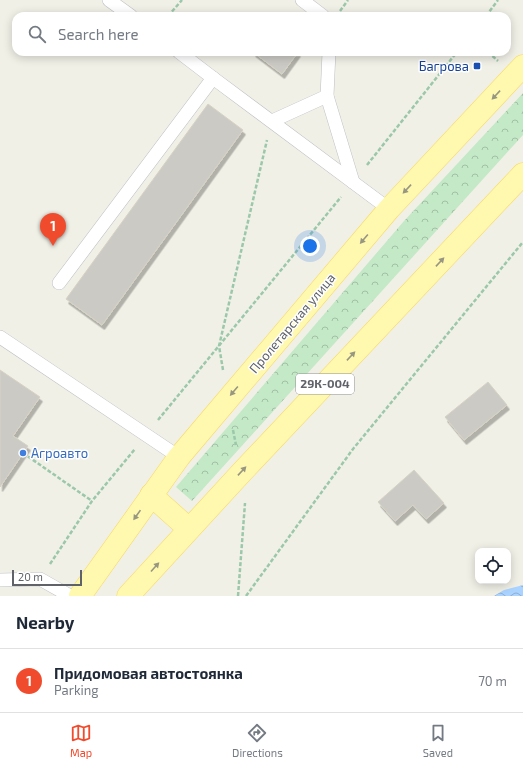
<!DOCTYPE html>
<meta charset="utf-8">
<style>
body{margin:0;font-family:"Exo 2",sans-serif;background:#f2f2f3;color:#1f2937}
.controls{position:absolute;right:12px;bottom:12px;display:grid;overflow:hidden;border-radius:8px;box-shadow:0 2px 10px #0003}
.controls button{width:36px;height:36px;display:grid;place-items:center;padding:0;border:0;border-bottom:1px solid #e0e1e3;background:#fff;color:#1f2937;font:20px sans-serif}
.scale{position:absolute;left:12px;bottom:10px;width:70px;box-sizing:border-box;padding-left:4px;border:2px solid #5f6268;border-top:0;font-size:11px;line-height:14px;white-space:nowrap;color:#5f6268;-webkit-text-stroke:3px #fff;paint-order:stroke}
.you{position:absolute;left:310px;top:246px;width:14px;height:14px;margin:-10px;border:3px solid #fff;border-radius:50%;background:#1a73e8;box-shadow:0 0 0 6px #1a73e833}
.badge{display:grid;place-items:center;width:26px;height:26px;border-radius:50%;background:#f14b2d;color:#fff;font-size:13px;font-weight:700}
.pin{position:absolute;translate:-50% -33px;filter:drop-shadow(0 1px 2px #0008)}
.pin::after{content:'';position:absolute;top:21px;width:14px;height:12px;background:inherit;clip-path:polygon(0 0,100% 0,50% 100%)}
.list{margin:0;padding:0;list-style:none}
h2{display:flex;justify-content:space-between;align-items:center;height:52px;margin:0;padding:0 16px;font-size:17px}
h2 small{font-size:13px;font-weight:400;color:#747a83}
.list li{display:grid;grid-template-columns:26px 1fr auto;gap:12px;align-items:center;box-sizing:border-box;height:64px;padding:0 16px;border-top:1px solid #e0e1e3}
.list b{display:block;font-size:15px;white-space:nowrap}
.list p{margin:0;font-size:13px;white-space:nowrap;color:#747a83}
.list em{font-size:13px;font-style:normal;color:#747a83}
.icon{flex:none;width:22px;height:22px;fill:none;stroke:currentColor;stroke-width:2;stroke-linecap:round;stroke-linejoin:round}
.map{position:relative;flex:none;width:523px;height:596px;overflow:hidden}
.search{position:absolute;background:#fff;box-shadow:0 2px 10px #0003;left:12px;right:12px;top:12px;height:44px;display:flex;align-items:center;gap:10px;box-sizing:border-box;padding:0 14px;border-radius:12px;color:#747a83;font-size:15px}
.sheet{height:116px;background:#fff}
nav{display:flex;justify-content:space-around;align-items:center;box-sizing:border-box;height:56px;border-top:1px solid #e0e1e3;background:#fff;font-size:11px;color:#747a83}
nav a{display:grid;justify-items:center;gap:2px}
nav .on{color:#f14b2d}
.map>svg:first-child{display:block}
.forest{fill:url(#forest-crowns)}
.water{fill:url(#water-waves)}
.building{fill:#cccac4;stroke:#d7d2c5;filter:url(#shadow)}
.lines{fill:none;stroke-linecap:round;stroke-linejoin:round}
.service-casing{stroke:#bcbec3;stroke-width:14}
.primary-casing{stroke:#f8d85a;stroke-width:23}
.path{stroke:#9bc8ab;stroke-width:2.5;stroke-dasharray:4 2;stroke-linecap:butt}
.service{stroke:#fff;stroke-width:13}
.primary{stroke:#fff8af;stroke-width:22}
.oneway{fill:#979681}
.transit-dot{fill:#1a4fb4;stroke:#fff;stroke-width:1.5}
.shop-dot{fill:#3f7fe0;stroke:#fff;stroke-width:1.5}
.labels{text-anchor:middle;stroke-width:3;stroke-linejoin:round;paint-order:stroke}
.shield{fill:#fff;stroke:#8f9195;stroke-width:1}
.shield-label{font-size:12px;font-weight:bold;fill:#5f6268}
.transit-label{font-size:13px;fill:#164399;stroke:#fff;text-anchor:end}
.street-label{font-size:13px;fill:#5f6268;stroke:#fff}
.shop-label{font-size:13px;fill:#366cbe;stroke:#fff;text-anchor:start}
</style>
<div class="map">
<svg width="523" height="596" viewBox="0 0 523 596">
<defs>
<pattern id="forest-crowns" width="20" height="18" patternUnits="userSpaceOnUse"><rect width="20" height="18" fill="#c3e9c6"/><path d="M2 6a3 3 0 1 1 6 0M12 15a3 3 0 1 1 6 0" fill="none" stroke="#a2c0a5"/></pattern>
<pattern id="water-waves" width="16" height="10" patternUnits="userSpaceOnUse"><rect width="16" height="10" fill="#aad3ff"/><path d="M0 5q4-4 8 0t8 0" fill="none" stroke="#8eafd2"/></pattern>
<filter id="shadow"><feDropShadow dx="2.5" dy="4.5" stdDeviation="0" flood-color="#0004"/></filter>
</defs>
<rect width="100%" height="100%" fill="#f1f0e7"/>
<!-- forest -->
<polygon class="forest" points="523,93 523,135 192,501 176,487 404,221"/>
<!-- water -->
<polygon class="water" points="523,585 523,596 494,596 504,590"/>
<!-- building -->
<g class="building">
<polygon points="253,52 298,52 282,74"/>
<polygon points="208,104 243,130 102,325 66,299"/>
<polygon points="0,370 40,397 13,436 28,446 0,487"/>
<polygon points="488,382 507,405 464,440 445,417"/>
<polygon points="414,470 444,503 426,519 413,505 395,521 378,502"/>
</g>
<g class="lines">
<!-- service casing -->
<g class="service-casing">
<g id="service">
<polyline points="109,0 131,16"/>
<polyline points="302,0 323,16"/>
<polyline points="179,52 213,78"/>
<polyline points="329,52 327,96 353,182"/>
<polyline points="272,121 327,96"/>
<polyline points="59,283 213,78 389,209"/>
<polyline points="0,337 179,457"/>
<polyline points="0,580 40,579 70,596"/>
</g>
</g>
<!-- primary casing -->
<g class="primary-casing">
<g id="primary">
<polyline points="151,495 189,529"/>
<polyline points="80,596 179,457 389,209 523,66"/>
<polyline points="128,596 241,473 523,174"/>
</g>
</g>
<!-- path -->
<g class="path">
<polyline points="340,11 348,0"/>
<polyline points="168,16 182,0"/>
<polyline points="486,16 498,0"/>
<polyline points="488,52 498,61"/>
<polyline points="367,165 457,52"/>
<polyline points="223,370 219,346 267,140"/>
<polyline points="158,420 341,197"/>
<polyline points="233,430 236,445"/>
<polyline points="23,453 92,501"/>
<polyline points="50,564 92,501 135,449"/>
<polyline points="238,596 245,503"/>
<polyline points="246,596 353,449 523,242"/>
</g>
<!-- service -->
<use href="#service" class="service"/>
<!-- primary -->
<use href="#primary" class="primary"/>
</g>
<!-- one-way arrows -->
<defs><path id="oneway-solid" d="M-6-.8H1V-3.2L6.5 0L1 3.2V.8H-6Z"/></defs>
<g class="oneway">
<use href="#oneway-solid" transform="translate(496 95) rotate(133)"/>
<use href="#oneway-solid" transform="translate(407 189) rotate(133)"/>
<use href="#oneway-solid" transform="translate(364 239) rotate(130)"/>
<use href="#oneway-solid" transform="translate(440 262) rotate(-47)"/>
<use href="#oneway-solid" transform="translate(351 356) rotate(-47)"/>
<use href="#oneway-solid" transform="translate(234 391) rotate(130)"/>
<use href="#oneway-solid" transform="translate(242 471) rotate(-47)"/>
<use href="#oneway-solid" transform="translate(137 515) rotate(125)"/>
<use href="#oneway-solid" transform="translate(155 567) rotate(-48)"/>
</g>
<!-- markers -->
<rect class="transit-dot" x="473" y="62" width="8" height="8" rx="2"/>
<circle class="shop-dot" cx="23" cy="453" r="4"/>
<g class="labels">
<!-- shield labels -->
<rect class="shield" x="296" y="374" width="58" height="20" rx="3"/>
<g class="shield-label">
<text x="325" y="388">29К-004</text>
</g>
<!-- transit labels -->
<g class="transit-label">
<text x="469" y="71">Багрова</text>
</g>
<!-- street labels -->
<g class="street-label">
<text transform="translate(292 323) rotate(-50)" y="5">Пролетарская улица</text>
</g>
<!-- shop labels -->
<g class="shop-label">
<text x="31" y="458">Агроавто</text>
</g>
</g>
</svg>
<div class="controls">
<button><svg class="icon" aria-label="locate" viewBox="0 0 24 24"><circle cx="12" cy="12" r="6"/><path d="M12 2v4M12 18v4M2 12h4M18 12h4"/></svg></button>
</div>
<div class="scale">20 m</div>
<div class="you"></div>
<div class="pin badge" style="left:53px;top:246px">1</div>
<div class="search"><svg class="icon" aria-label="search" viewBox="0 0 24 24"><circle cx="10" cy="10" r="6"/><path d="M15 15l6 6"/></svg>Search here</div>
</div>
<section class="sheet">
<h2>Nearby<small></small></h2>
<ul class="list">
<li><span class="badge">1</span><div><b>Придомовая автостоянка</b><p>Parking</p></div><em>70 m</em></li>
</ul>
</section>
<nav>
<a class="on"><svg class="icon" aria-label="map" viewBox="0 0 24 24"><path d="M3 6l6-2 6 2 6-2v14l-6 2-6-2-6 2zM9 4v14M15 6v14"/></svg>Map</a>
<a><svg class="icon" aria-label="directions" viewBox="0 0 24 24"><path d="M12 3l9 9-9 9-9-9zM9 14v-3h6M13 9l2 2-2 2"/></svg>Directions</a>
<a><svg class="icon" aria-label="saved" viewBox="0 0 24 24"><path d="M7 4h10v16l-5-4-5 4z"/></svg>Saved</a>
</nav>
